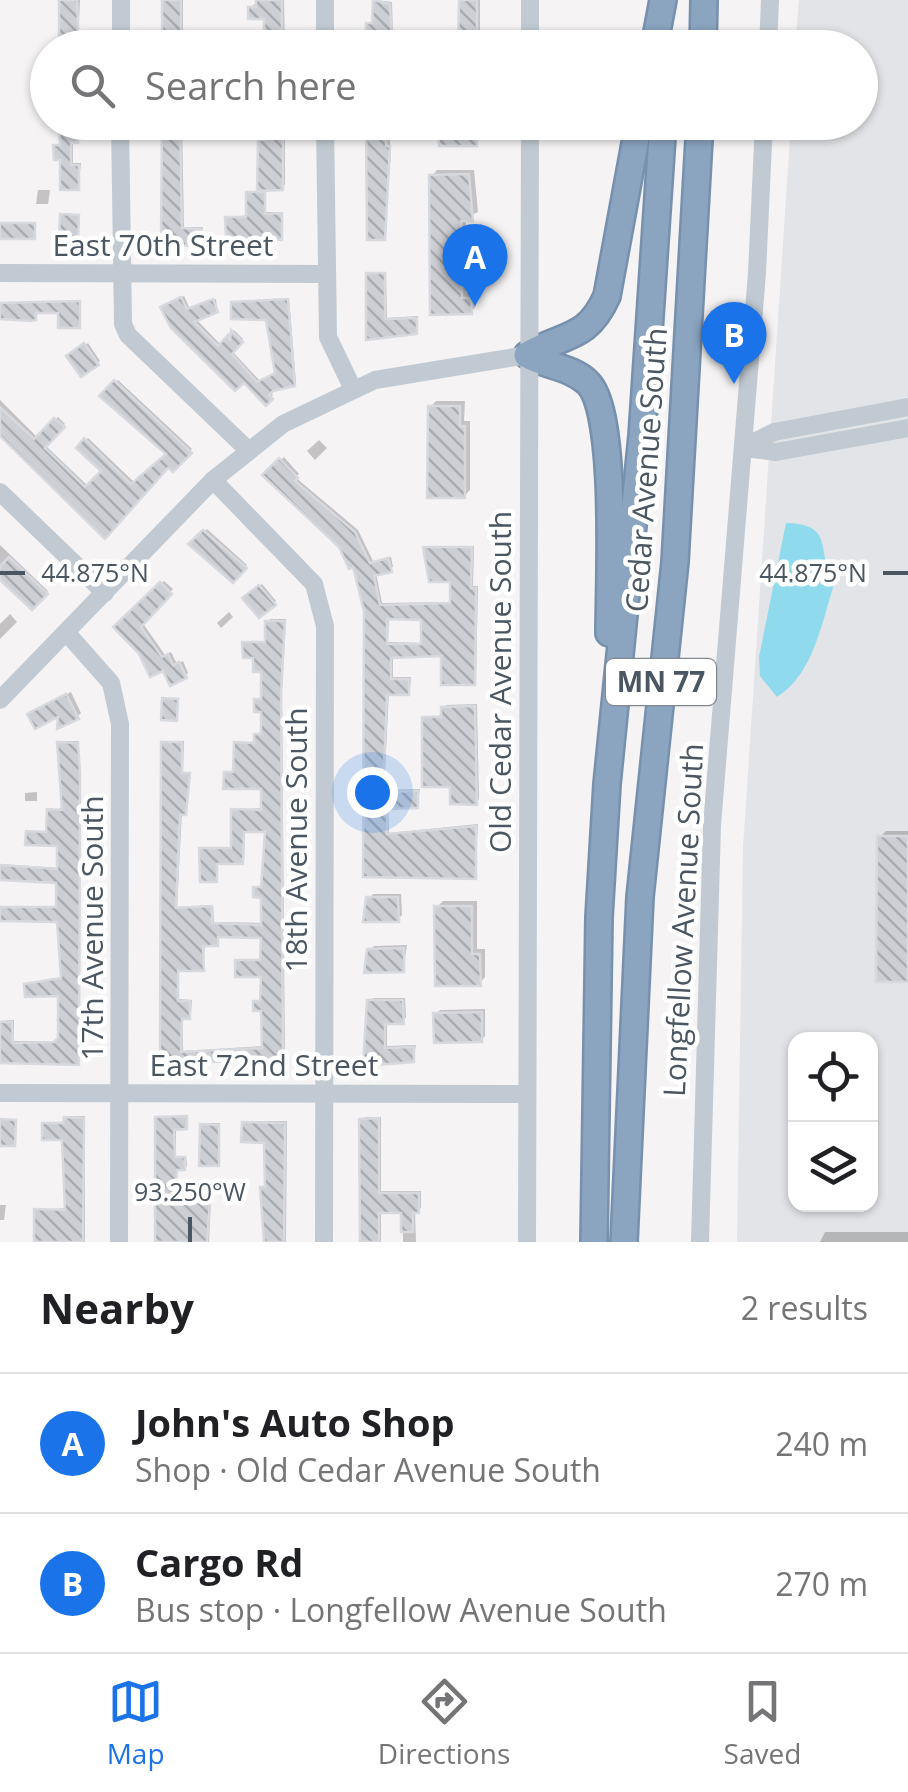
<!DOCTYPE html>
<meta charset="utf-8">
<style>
body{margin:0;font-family:"Open Sans",sans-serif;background:#f2f2f2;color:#202124}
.controls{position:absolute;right:30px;bottom:30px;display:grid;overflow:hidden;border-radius:20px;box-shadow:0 2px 8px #0004}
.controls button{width:90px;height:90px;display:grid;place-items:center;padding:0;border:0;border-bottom:2px solid #e0e0e0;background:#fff;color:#202124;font:50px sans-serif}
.you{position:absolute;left:372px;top:792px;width:35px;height:35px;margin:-25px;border:8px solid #fff;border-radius:50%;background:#1a73e8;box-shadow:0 0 0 15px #1a73e833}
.badge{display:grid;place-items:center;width:65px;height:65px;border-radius:50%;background:#1a73e8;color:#fff;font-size:32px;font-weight:700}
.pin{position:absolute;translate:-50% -82px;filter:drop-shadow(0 2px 5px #0008)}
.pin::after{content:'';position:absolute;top:52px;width:35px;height:30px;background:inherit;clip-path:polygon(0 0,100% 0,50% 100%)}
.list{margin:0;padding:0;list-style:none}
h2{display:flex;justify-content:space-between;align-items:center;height:130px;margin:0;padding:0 40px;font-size:42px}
h2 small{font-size:32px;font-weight:400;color:#757577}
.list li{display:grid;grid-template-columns:65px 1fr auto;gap:30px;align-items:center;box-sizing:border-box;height:140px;padding:0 40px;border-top:2px solid #e0e0e0}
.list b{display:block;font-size:38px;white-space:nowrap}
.list p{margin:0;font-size:32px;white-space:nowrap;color:#757577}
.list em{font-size:32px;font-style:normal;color:#757577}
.icon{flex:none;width:55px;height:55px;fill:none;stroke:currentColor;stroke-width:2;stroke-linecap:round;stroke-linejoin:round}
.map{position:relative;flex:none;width:908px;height:1242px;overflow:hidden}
.search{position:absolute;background:#fff;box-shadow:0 2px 8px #0004;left:30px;right:30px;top:30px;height:110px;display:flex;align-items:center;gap:25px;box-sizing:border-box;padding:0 35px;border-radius:55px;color:#757577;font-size:38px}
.sheet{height:410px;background:#fff}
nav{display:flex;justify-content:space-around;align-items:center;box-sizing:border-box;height:140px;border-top:2px solid #e0e0e0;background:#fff;font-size:28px;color:#757577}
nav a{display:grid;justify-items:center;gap:5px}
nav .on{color:#1a73e8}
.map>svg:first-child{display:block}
.airport{fill:#e2e4e7;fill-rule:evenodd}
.water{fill:#90daee}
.shadow{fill:#0003;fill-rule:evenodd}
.building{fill:url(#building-back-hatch);stroke:#d7d9de;stroke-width:2.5;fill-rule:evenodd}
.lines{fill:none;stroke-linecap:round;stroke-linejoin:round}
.highway-casing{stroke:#7690ad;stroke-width:30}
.minor{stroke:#c1cad2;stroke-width:18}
.highway{stroke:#8ba5c1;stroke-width:25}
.ticks{fill:none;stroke:#4a5661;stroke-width:4}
.labels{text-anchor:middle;stroke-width:9;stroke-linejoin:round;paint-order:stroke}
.shield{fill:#fff;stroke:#808990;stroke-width:2.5}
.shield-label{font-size:28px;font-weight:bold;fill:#4a5661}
.street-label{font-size:30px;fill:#4a5661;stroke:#fff}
.ticks-label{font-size:25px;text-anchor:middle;fill:#4a5661;stroke:#fff;stroke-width:9;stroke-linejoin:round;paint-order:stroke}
</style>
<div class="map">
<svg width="908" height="1242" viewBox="0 0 908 1242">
<defs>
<pattern id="building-back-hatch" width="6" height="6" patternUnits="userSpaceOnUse" patternTransform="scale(2.5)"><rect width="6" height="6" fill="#cdcfd5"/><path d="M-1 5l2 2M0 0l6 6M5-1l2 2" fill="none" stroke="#a8abb0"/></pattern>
</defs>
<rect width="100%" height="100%" fill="#f5f3f3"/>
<!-- airport -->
<path class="airport" d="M799 0H908V1242H737L743 848 791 123 860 122V48L795 47ZM796 1040H870V1204H796Z"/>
<!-- water -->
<path class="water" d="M786 523C838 524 814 555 835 581 822 621 814 674 777 697L760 676 759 657Z"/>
<!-- shadow -->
<g class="shadow">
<polygon points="62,0 80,0 78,46"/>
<polygon points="164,0 183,0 183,48 171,48"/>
<polygon points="258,0 284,0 285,48 267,48 266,16 251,8"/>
<polygon points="375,0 392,2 393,37 418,36 418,48 368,48 368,24 375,22"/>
<polygon points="462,0 480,0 480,48 461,48"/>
<polygon points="62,122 80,122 80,138 73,141 73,163 81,163 78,188 56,146 62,143"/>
<polygon points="164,122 182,122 184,227 203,227 200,243 172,243"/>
<polygon points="266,122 285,122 285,185 266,188 266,212 283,212 281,237 228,218 248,215 248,193 259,190 260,141 266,138"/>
<polygon points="368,122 388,122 391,153 384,238"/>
<polygon points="479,122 476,143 441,124 442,122"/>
<polygon points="437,170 474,170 478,212 466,218 466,293 476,293 476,306 471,312 432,312 432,176"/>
<polygon points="38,190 50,190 48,204 36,204"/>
<polygon points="371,272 386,272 387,318 418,316 416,332 368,337"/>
<polygon points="184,296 190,309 216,299 217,310 195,318 221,345 234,330 243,339 232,351 261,382 278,373 268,318 234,303 289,298 296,382 269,391 273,395 266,402 166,305"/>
<polygon points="81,300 79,325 61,310 37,311 35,318 2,304"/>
<polygon points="88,343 100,361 82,374 70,356"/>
<polygon points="118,380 192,449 173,469 169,464 105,535 0,433 0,400 38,438 58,417 65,424 45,445 89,487 104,471 79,448 88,438 135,483 169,453 103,396"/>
<polygon points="436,401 465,401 464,421 470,421 470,490 464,496 430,407"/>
<polygon points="319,440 327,448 315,460 307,451"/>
<path d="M284 457 299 474 295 477 358 530 373 561 391 557 393 567 376 573 382 603 453 602V580L425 548 474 546 473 586H478L476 679 474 682 444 654 393 655V677H411L410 690 389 692 384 790 420 789 417 805 388 806 389 833 478 824 475 877 365 874 367 610 354 564 266 475ZM389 617 424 618V643L388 642Z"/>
<polygon points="207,529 247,565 233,579 192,543"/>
<polygon points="0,545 48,591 32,607 0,578"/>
<polygon points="164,581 173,589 142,622 165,655 171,652 177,664 183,661 188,673 185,676 141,652 116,627"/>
<polygon points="262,584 276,601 259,615 246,598"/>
<polygon points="229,612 233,617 221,628 217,623"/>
<polygon points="10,614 17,622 0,639 0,624"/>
<path d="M270 619H286L282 690 285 1066 266 1058 162 1061 163 743 184 741 183 772H191L187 810 182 812 177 907 213 905 214 922 263 923 264 895 256 888 264 886 268 830 245 829 244 860 218 862 216 879 201 849 233 847 234 810 263 808 264 786 226 773 236 771V744L256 741V735L264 733 263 710 256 700 264 697V669L245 644 267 641ZM219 934 263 936V959L238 961 264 974 263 999 255 1002 263 1009 264 1046 183 1051V1017L191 1014 192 1000 179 999V969L203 968 205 944H217Z"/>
<polygon points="71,692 81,713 77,717 30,714"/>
<polygon points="477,704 479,799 476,802 424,718 443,715 446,705"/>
<polygon points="62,741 79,741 80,1060 0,1063 0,1021 14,1020 14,1041 58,1041 61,993 27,985 63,977 59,919 0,919 0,906 58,906 58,881 0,878 0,864 60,868 60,844 28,832 49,831 49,810 64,808"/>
<polygon points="37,792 37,801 25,801 25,793"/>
<polygon points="886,831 908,831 908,980 880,837"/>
<polygon points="373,894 401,894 402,915 398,919 369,899"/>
<polygon points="443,901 477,901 477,949 485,949 485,977 480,983 437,907"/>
<polygon points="407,945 403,970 366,970 366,957 374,946"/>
<polygon points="373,998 405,998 406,1018 387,1021 387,1046 416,1045 413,1060 366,1063 366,1008"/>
<polygon points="485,1009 485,1036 481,1040 436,1014 440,1010"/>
<polygon points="188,1115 186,1127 176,1127 176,1156 186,1156 187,1166 178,1168 177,1201 211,1200 209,1242 158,1242 157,1118"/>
<polygon points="69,1116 85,1116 85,1242 36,1242 37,1210 68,1208 65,1137 45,1124 66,1122"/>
<polygon points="365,1117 381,1117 381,1191 421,1191 421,1208 415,1211 416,1242 403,1242 403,1211 381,1211 381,1242 362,1242"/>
<polygon points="247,1121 287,1121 286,1242 265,1242 262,1188 267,1186 267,1140 244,1123"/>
<polygon points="205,1123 220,1123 218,1164 203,1125"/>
<polygon points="0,1205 6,1205 4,1220 0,1220"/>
<polygon points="825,1232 908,1232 908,1242 820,1242"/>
</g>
<!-- building -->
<g class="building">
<polygon points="59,0 77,0 79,48 59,48"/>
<rect x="162" y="0" width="19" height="48"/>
<polygon points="256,0 282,0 282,48 264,48 264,19 248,19 248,7 256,7"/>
<polygon points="373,0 390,4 392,48 365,48 366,23 372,23"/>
<polygon points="459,0 477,0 477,48 458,48"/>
<polygon points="59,122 78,122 78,143 71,143 71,165 79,165 79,190 60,190 60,160 54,160 53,145 60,145"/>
<polygon points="162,122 180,122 182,228 201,229 201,246 169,245 170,240 161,240"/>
<polygon points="264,122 283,122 283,190 257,191 258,140 264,140"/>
<polygon points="366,122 386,122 386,146 390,146 385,240 367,240"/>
<polygon points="438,123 477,123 477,146 439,146"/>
<polygon points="469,174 473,221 461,221 462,298 471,298 472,314 430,315 429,175"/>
<polygon points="246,192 265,192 265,214 282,213 282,240 226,237 225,217 246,217"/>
<polygon points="60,214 79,215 78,239 59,238"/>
<rect x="0" y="223" width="35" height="16"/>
<polygon points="366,273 385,273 385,319 417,318 417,334 366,340"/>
<polygon points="181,297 187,309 213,299 218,312 194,322 218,346 228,335 230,341 231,330 243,342 232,354 257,382 275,373 266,320 231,319 231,302 288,299 295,386 273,391 269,395 273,399 266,406 244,383 235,391 171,328 160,307"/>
<polygon points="80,301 80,328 58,328 58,313 36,313 36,320 31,321 0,319 0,303"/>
<polygon points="84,343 99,365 81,377 66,356"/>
<polygon points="114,380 192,453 173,472 168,468 105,539 0,436 0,407 34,439 54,418 65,427 45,448 85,487 101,471 76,448 84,438 131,484 166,454 99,396"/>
<polygon points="428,406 460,406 460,426 465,426 465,498 427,498"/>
<path d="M279 458 298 478 295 481 355 532 370 563 388 558 392 572 374 576 380 605 450 603V582H429L423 547H472L471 588H476L475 685H441V656L391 658V679H409V695H387L383 792 418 791V808L387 809V834L476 826V879L363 877 364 611 353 567 349 569 339 547 262 475ZM387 619 421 620V644H387Z"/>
<polygon points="203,530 247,568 233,583 188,544"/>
<polygon points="9,557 48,594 32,610 0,580 0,566"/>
<polygon points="160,582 172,594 141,627 162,657 168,654 173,665 179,662 187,678 170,686 163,671 150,677 139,654 113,627"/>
<polygon points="259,585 276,605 259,618 242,598"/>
<path d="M265 621H285L281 694 283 1071 263 1070 264 1060 160 1064 161 742H182V773H190L186 815H180L176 908 212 906V923L261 925V898L253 897V887H261L265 832H244L243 864H217V882H200L199 848H231V809L261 810V789H223L224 772H233L234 742 254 743V734H261V712H254V699H261V672H253V658H243L242 642H265ZM218 937 261 938 260 960H235V977H261L260 1001H253V1011H261L262 1048 181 1052 182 1019H190V1001H178V971H204L203 946H218Z"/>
<polygon points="66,694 79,719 57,729 58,717 35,729 27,714"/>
<polygon points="162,698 178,699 177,721 161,720"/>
<polygon points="475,706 477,805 450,804 450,787 422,787 422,717 441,717 441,707"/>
<polygon points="57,742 78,743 80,773 79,1065 0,1063 0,1022 12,1022 13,1043 54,1042 58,1038 58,996 25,997 24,984 61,978 57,922 0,921 0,907 56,907 56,883 0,880 0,865 57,869 57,846 25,845 26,831 46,832 47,809 62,810"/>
<polygon points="877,836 908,836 908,982 876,982"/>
<polygon points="366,897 398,897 399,922 363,922"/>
<polygon points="434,906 472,906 472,954 480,954 481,986 435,986"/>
<polygon points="404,948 404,972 364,973 367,949"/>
<polygon points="367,1000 403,1000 404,1024 385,1024 385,1048 414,1047 414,1062 363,1066"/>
<polygon points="482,1012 482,1042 434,1043 433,1013"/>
<polygon points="187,1116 187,1129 174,1130 175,1157 185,1157 185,1170 177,1170 176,1202 210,1201 207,1242 155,1242 155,1117"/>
<polygon points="64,1117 84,1118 83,1242 34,1242 34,1209 65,1210 62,1140 42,1140 42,1123 63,1123"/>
<polygon points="379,1118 379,1193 419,1193 419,1213 413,1213 413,1232 401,1232 401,1213 379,1213 379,1242 360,1242 359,1119"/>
<polygon points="0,1119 16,1120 15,1146 0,1146"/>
<polygon points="242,1122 285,1123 284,1242 264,1242 260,1187 265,1187 264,1143 241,1142"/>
<polygon points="200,1124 219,1125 219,1166 199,1166"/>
</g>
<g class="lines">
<!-- highway casing -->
<g class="highway-casing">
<g id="highway">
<polyline points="654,48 663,0"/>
<polyline points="703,48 704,0"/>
<path d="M609 633C609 585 618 413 588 383 572 367 546 366 527 355 564 333 587 341 607 296L639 122"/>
<polyline points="594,1242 599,917 607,784 642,436 663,122"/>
<polyline points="624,1242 640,897 675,562 700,122"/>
</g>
</g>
<!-- minor -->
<g class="minor">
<polyline points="325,0 325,48"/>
<polyline points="121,48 121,0"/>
<polyline points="530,48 530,0"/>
<polyline points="768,48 770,0"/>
<polyline points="120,122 123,324 128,335 247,449"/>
<polyline points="325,122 328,337 352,387"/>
<polyline points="0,273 325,274"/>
<polyline points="744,447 774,432 908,407"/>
<polyline points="744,448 776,452 908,428"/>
<polyline points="213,480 314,584 325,626 324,1242"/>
<polyline points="0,492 105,593"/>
<polyline points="66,632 111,683 120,724 119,1242"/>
<polyline points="0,700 213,480 283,424 375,380 527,355"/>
<polyline points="0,1093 527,1094"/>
<polyline points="527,1242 530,122"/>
<polyline points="700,1242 712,825 757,273 764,122"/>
</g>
<!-- highway -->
<use href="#highway" class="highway"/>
</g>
<!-- ticks -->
<path class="ticks" d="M0 573H25M883 573H908M190 1217V1242"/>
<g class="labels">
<!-- shield labels -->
<rect class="shield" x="606" y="659" width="110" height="46" rx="8"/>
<g class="shield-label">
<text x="661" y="692">MN 77</text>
</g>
<!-- street labels -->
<g class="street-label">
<text x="163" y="256">East 70th Street</text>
<text transform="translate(647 470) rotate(-86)" y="10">Cedar Avenue South</text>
<text transform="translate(501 682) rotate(-90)" y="10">Old Cedar Avenue South</text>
<text transform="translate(297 840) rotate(-90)" y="10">18th Avenue South</text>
<text transform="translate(684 920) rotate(-87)" y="10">Longfellow Avenue South</text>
<text transform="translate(93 928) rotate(-90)" y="10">17th Avenue South</text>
<text x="264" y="1076">East 72nd Street</text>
</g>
</g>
<g class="ticks-label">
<text x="95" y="582">44.875°N</text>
<text x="813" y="582">44.875°N</text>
<text x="190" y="1201">93.250°W</text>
</g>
</svg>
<div class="controls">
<button><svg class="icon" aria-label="locate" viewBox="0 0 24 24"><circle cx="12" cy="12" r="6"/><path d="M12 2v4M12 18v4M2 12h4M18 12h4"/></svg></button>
<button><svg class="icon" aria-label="layers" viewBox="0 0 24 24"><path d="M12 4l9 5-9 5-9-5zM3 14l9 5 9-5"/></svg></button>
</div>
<div class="you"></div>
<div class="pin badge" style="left:475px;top:306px">A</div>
<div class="pin badge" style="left:734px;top:384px">B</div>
<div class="search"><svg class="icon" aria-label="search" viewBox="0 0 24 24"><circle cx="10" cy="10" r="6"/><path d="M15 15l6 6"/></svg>Search here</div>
</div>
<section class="sheet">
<h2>Nearby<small>2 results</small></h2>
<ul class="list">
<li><span class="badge">A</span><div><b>John's Auto Shop</b><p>Shop · Old Cedar Avenue South</p></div><em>240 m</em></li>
<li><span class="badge">B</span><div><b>Cargo Rd</b><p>Bus stop · Longfellow Avenue South</p></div><em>270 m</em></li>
</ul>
</section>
<nav>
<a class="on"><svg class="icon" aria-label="map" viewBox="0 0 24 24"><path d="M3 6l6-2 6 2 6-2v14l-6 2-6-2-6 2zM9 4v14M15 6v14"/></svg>Map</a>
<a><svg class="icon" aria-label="directions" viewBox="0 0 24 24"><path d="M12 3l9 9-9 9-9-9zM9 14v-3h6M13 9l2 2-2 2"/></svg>Directions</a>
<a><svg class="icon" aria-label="saved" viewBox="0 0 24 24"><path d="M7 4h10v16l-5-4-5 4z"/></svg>Saved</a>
</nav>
